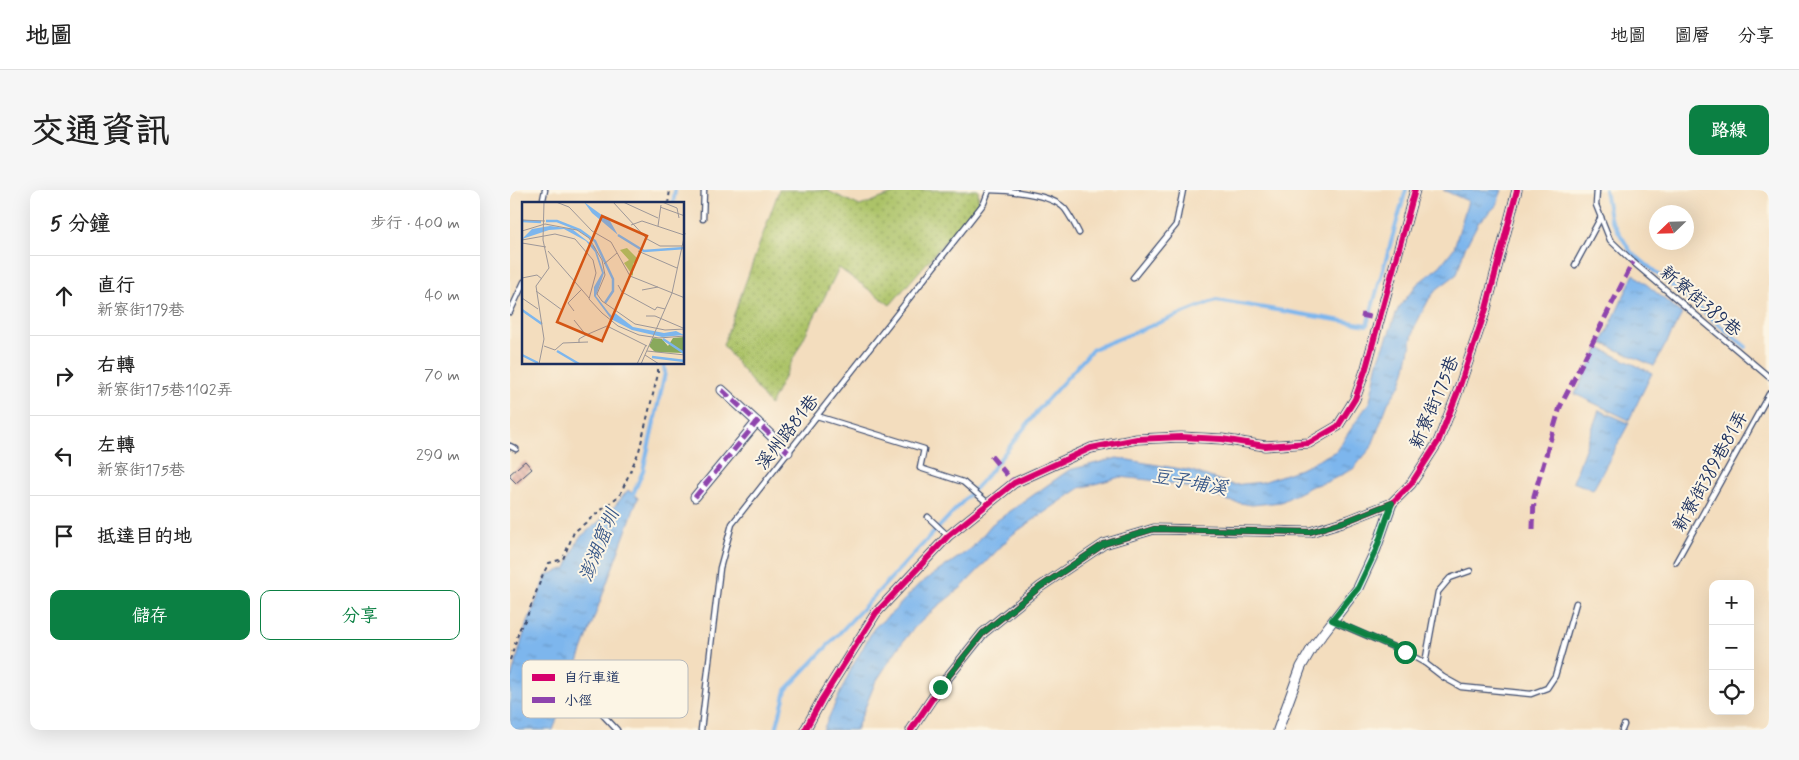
<!DOCTYPE html>
<html lang="zh-TW">
<meta charset="utf-8">
<style>
body{margin:0;font-family:Mynerve,"LXGW WenKai TC",sans-serif;background:#f6f6f6;color:#222}
.controls{position:absolute;right:15px;bottom:15px;display:grid;overflow:hidden;border-radius:10px;box-shadow:0 5px 20px #0002}
.controls button{width:45px;height:45px;display:grid;place-items:center;padding:0;border:0;border-bottom:1px solid #e0e0e0;background:#fff;color:#222;font:25px sans-serif}
.compass{position:absolute;left:1139px;top:15px;width:45px;height:45px;border-radius:50%;background:#fff;box-shadow:0 5px 20px #0002;rotate:247deg}
.stop{position:absolute;width:15px;height:15px;margin:-11px;border:4px solid #0b8043;border-radius:50%;background:#fff}
.stop.end{background:#0b8043;border-color:#fff;box-shadow:0 1px 5px #0008}
.list{margin:0;padding:0;list-style:none}
h2{display:flex;justify-content:space-between;align-items:center;height:65px;margin:0;padding:0 20px;font-size:21px}
h2 small{font-size:16px;font-weight:400;color:#767676}
.list li{display:grid;grid-template-columns:32px 1fr auto;gap:15px;align-items:center;box-sizing:border-box;height:80px;padding:0 20px;border-top:1px solid #e0e0e0}
.list b{display:block;font-size:19px;white-space:nowrap}
.list p{margin:0;font-size:16px;white-space:nowrap;color:#767676}
.list em{font-size:16px;font-style:normal;color:#767676}
.actions{display:flex;gap:10px;padding:15px 20px}
.actions a{flex:1;padding:11px 0;border:1px solid #0b8043;border-radius:10px;text-align:center;font-size:18px;color:#0b8043}
.actions .main{background:#0b8043;color:#fff}
.icon{flex:none;width:28px;height:28px;fill:none;stroke:currentColor;stroke-width:2;stroke-linecap:round;stroke-linejoin:round}
.map{position:relative;flex:none;width:1259px;height:540px;overflow:hidden;border-radius:10px}
header{display:flex;align-items:center;gap:30px;box-sizing:border-box;height:70px;padding:0 25px;background:#fff;border-bottom:1px solid #e0e0e0}
header strong{font-size:24px}
nav{display:flex;gap:28px;margin-inline-start:auto;font-size:18px}
.intro{display:flex;align-items:center;justify-content:space-between;box-sizing:border-box;height:120px;padding:0 30px}
h1{margin:0;font-size:35px}
.button{padding:12px 22px;border-radius:10px;background:#0b8043;color:#fff;font-size:18px;font-weight:700}
main{display:flex;gap:30px;padding:0 30px}
aside{flex:1;background:#fff;border-radius:10px;box-shadow:0 5px 20px #0002}
.map>svg:first-child{display:block}
.park{fill:url(#park-dots);stroke:#647962}
.water{fill:url(#water-ripples);stroke:#4c72a6}
.lines{fill:none;stroke-linecap:round;stroke-linejoin:round}
.stream{stroke:#7db6ed;stroke-width:4}
.building{fill:url(#building-back-hatch)}
.lane-casing{stroke:#3b496c;stroke-width:7}
.street-casing{stroke:#3b496c;stroke-width:11}
.path{stroke:#3b496c;stroke-width:2;stroke-dasharray:4 4;stroke-linecap:butt}
.lane{stroke:#fff;stroke-width:4.5}
.street{stroke:#fff;stroke-width:9}
.quiet{stroke:#8e44ad;stroke-width:5;stroke-dasharray:10 5;stroke-linecap:butt}
.cycleway-casing{stroke:#fcf5e5;stroke-width:9}
.cycleway{stroke:#d6006c;stroke-width:6}
.route{stroke:#0b8043;stroke-width:6}
.labels{text-anchor:middle;stroke-width:4;stroke-linejoin:round;paint-order:stroke}
.street-label{font-size:18px;fill:#1b2f5e;stroke:#fcf5e5}
.water-label{font-size:19px;font-style:italic;fill:#385889;stroke:#fcf5e5}
.inset-river{fill:none;stroke:#7db6ed;stroke-width:2.5}
.inset-road{fill:none;stroke:#9d9798;stroke-width:1}
.view{fill:#d45514;fill-opacity:0.15;stroke:#d45514;stroke-width:2.5}
.inset-edge{fill:none;stroke:#1b2f5e;stroke-width:2.5}
.key{fill:#fcf5e5;stroke:#b8babc;stroke-width:1}
.key-label{font-size:14px;fill:#1b2f5e}
</style>
<header>
<strong>地圖</strong>
<nav><a>地圖</a><a>圖層</a><a>分享</a></nav>
</header>
<div class="intro"><h1>交通資訊</h1><a class="button">路線</a></div>
<main>
<aside>
<h2>5 分鐘<small>步行 · 400 m</small></h2>
<ul class="list">
<li><svg class="icon" aria-label="ahead" viewBox="0 0 24 24"><path d="M12 20V5M6 11l6-6 6 6"/></svg><div><b>直行</b><p>新寮街179巷</p></div><em>40 m</em></li>
<li><svg class="icon" aria-label="right" viewBox="0 0 24 24"><path d="M7 20v-9h11M14 6l5 5-5 5"/></svg><div><b>右轉</b><p>新寮街175巷1102弄</p></div><em>70 m</em></li>
<li><svg class="icon" aria-label="left" viewBox="0 0 24 24"><path d="M17 20v-9H6M10 6l-5 5 5 5"/></svg><div><b>左轉</b><p>新寮街175巷</p></div><em>290 m</em></li>
<li><svg class="icon" aria-label="arrive" viewBox="0 0 24 24"><path d="M6 21V4h12l-3 4 3 4H6"/></svg><div><b>抵達目的地</b></div></li>
</ul>
<div class="actions"><a class="main">儲存</a><a>分享</a></div>
</aside>
<div class="map">
<svg width="1259" height="540" viewBox="0 0 1259 540">
<defs>
<pattern id="park-dots" width="8" height="8" patternUnits="userSpaceOnUse" patternTransform="scale(1.25)"><rect width="8" height="8" fill="#acc367"/><path d="M2 2h.1M6 6h.1" fill="none" stroke="#8b9f58" stroke-width="1.8" stroke-linecap="round"/></pattern>
<pattern id="water-ripples" width="26" height="14" patternUnits="userSpaceOnUse" patternTransform="scale(1.25)"><rect width="26" height="14" fill="#7db6ed"/><path d="M2 4q2-2 4 0t4 0M15 11q2-2 4 0t4 0" fill="none" stroke="#6694c3"/></pattern>
<pattern id="building-back-hatch" width="6" height="6" patternUnits="userSpaceOnUse" patternTransform="scale(1.25)"><rect width="6" height="6" fill="#dda198"/><path d="M-1 5l2 2M0 0l6 6M5-1l2 2" fill="none" stroke="#b2847f"/></pattern>
</defs>
<rect width="100%" height="100%" fill="#fcf5e5"/>
<filter id="ink" filterUnits="userSpaceOnUse"><feTurbulence type="fractalNoise" baseFrequency=".02" numOctaves="2"/><feDisplacementMap in="SourceGraphic" scale="10" xChannelSelector="R" yChannelSelector="G"/><feConvolveMatrix kernelMatrix="1 2 1 2 8 2 1 2 1" color-interpolation-filters="sRGB"/></filter>
<filter id="wash" filterUnits="userSpaceOnUse"><feTurbulence type="fractalNoise" baseFrequency=".0096" numOctaves="4" result="noise"/><feDisplacementMap in="SourceGraphic" scale="20" xChannelSelector="R" yChannelSelector="G"/><feGaussianBlur stdDeviation="1.12" result="paint"/><feColorMatrix in="noise" values="0 0 0 0 0 0 0 0 0 0 0 0 0 0 0 0 0 1.4 0 .05"/><feComposite in="paint" operator="in"/></filter>
<g filter="url(#wash)">
<rect width="100%" height="100%" fill="#f3ddbe"/>
<!-- park -->
<polygon class="park" points="269,0 316,0 350,16 393,0 468,0 469,13 380,115 329,78 260,215 213,155"/>
<!-- water -->
<g class="water">
<polygon points="933,0 992,0 986,16 968,33 954,60 947,84 927,99 919,109 904,138 896,178 891,194 878,213 861,258 843,279 817,292 802,296 771,312 742,315 719,311 686,299 648,291 610,287 570,298 503,344 452,397 428,416 403,439 388,458 365,493 346,540 313,540 342,477 364,438 384,421 408,395 462,358 482,334 559,280 607,268 682,281 723,295 753,292 793,278 826,261 860,211 868,172 888,119 907,94 930,76 944,58 958,11"/>
<polygon points="1124,84 1172,124 1144,176 1092,153"/>
<polygon points="1089,158 1142,183 1119,230 1065,204"/>
<polygon points="1089,220 1119,233 1083,300 1063,292"/>
<polygon points="118,300 128,308 43,540 0,540 0,492 16,436 37,385 56,378 69,348 99,323"/>
</g>
<g class="lines">
<!-- stream -->
<g class="stream">
<polyline points="1095,0 1100,28 1121,62 1236,157"/>
<polyline points="163,14 165,0"/>
<polyline points="122,307 133,281 155,183 154,174"/>
<polyline points="266,540 276,500 475,288 529,219 583,159 706,110 857,135 896,0"/>
</g>
</g>
<g id="blocks">
<!-- building -->
<polygon class="building" points="15,271 22,279 6,293 0,287 0,284"/>
</g>
</g>
<g filter="url(#ink)">
<use href="#blocks" fill-opacity="0" stroke="#3b496c" stroke-width="1"/>
<g class="lines">
<!-- lane casing -->
<g class="lane-casing">
<g id="lane">
<path d="M479 0C497 0 542 4 555 19 560 26 565 35 569 43"/>
<polyline points="1087,0 1086,15 1100,50 1123,72 1259,187"/>
<polyline points="32,14 35,0"/>
<polyline points="193,29 194,0"/>
<polyline points="1065,75 1091,27"/>
<polyline points="623,88 666,35 673,0"/>
<polyline points="0,122 14,92"/>
<polyline points="307,226 414,259 410,278 453,292 479,314"/>
<polyline points="0,256 6,259"/>
<polyline points="418,327 438,346"/>
<polyline points="1166,372 1259,204"/>
<polyline points="823,431 895,462 915,473 933,487 951,497 1021,504 1037,498 1045,486 1066,413"/>
<polyline points="915,473 928,402 940,388 960,381"/>
<polyline points="94,526 107,540"/>
<polyline points="191,540 210,378 222,334 474,13 479,0"/>
<polyline points="1112,540 1114,535"/>
</g>
</g>
<!-- street casing -->
<g class="street-casing">
<g id="street">
<polyline points="212,200 247,232"/>
<polyline points="185,307 247,232 278,262"/>
<polyline points="295,540 312,509 366,423 438,346 504,293 581,258 627,249 671,247 712,249 755,256 799,253 828,236 845,209 856,178 905,0"/>
<polyline points="401,540 430,497 473,443 530,397 594,354 644,339 800,342 839,330 882,313 901,294 928,252 947,204 976,119 1007,0"/>
<polyline points="768,540 791,477 802,458 848,398 866,359 882,313"/>
</g>
</g>
<!-- path -->
<g class="path">
<polyline points="158,14 160,0"/>
<polyline points="0,470 10,438 16,429 33,384 39,373 53,369 64,342 110,305 129,261 148,184 148,174"/>
</g>
<!-- lane -->
<use href="#lane" class="lane"/>
<!-- street -->
<use href="#street" class="street"/>
<!-- quiet -->
<g class="quiet">
<polyline points="851,125 869,129"/>
<polyline points="212,200 247,232"/>
<polyline points="481,266 504,293"/>
<polyline points="185,307 247,232 278,262"/>
<polyline points="1023,339 1024,306 1050,217 1123,72"/>
</g>
<!-- cycleway casing -->
<g class="cycleway-casing">
<g id="cycleway">
<polyline points="295,540 312,509 366,423 438,346 504,293 581,258 627,249 671,247 712,249 755,256 799,253 828,236 845,209 856,178 905,0"/>
<polyline points="401,540 430,497 473,443 530,397 594,354 644,339 800,342 839,330 882,313 901,294 928,252 947,204 976,119 1007,0"/>
</g>
</g>
<!-- cycleway -->
<use href="#cycleway" class="cycleway"/>
</g>
</g>
<g class="lines" filter="url(#ink)">
<!-- route -->
<polyline class="route" points="430,497 473,443 530,397 594,354 644,339 800,342 839,330 882,313 866,360 848,398 822,430 895,462"/>
</g>
<g class="labels">
<!-- street labels -->
<g class="street-label">
<text transform="translate(1191 111) rotate(40)" y="6">新寮街389巷</text>
<text transform="translate(924 212) rotate(-67)" y="6">新寮街175巷</text>
<text transform="translate(277 242) rotate(-52)" y="6">溪州路81巷</text>
<text transform="translate(1200 281) rotate(-61)" y="6">新寮街389巷81弄</text>
</g>
<!-- water labels -->
<g class="water-label">
<text transform="translate(680 291) rotate(10)" y="7">豆子埔溪</text>
<text transform="translate(88 355) rotate(-68)" y="7">澎湖窟圳</text>
</g>
</g>
<!-- overview -->
<g transform="translate(12 12)">
<rect width="162" height="162" fill="#f3ddbe"/>
<path d="M162 135V151L133 150 127 144 131 136 140 137 146 144 151 136Z" fill="#89a95c"/>
<path d="M105 46 116 57 111 62V74L102 61 107 58 98 48Z" fill="#acc367"/>
<path d="M62 0 88 19 96 33 70 11ZM28 24 50 27 73 45 82 71 74 94 87 111 90 114 93 111 111 125 142 131 154 129 162 133 140 135 110 128 89 117 72 94V85L80 71 73 50 64 39 42 27 27 28 0 37 10 27Z" fill="#7db6ed"/>
<path class="inset-river" d="M0 19 19 20M24 19H35L58 28 73 39 91 77V89L83 101M96 33 122 49 163 46M0 108 20 122M141 137 162 151M35 149 57 162M0 153 16 161M130 155 163 159"/>
<path class="inset-road" d="M34 0 47 5 70 29 89 40 108 74 163 96M91 0 125 37 138 44H160M101 0 136 16M140 0 155 6 157 16M138 5 163 14M0 18 23 19M109 23 120 19 162 33M136 24 139 3M0 29 23 22 55 28 67 36 80 58 83 73 75 92 80 99 113 122 143 128 163 127M0 38 33 32 53 37 71 58 74 71 67 97 80 111 96 124 117 133 137 136 163 134M0 41 24 45M26 49 67 96M116 49 155 66M82 62 95 51M0 76 15 73 20 77M96 83 100 90 133 108 135 105 143 107M120 88 136 85M14 89 40 108M0 96 16 107M52 109 46 101 60 87M124 114H133L161 126M52 118 64 133M57 141V137L64 133 85 124 125 144M22 144 33 148 41 141 66 140M125 149 163 153M123 153 137 162M17 162 22 137 14 84 27 66 21 38 22 0M115 162 124 143M119 162 150 91 163 31"/>
<path class="view" d="M80 14 125 34 80 139 35 120Z"/>
<rect width="162" height="162" class="inset-edge"/>
</g>
<!-- legend -->
<rect x="12" y="470" width="166" height="58" rx="8" class="key"/>
<rect x="22" y="484" width="23" height="7" fill="#d6006c"/>
<rect x="22" y="507" width="23" height="6" fill="#8e44ad"/>
<g class="key-label">
<text x="54" y="492">自行車道</text>
<text x="54" y="515">小徑</text>
</g>
</svg>
<div class="controls">
<button>+</button>
<button>−</button>
<button><svg class="icon" aria-label="locate" viewBox="0 0 24 24"><circle cx="12" cy="12" r="6"/><path d="M12 2v4M12 18v4M2 12h4M18 12h4"/></svg></button>
</div>
<svg class="compass" viewBox="-18 -18 36 36"><path d="M0-13l5 13h-10z" fill="#e53935"/><path d="M0 13l5-13h-10z" fill="#767676"/></svg>
<div class="stop" style="left:895px;top:462px"></div>
<div class="stop end" style="left:430px;top:497px"></div>
</div>
</main>
